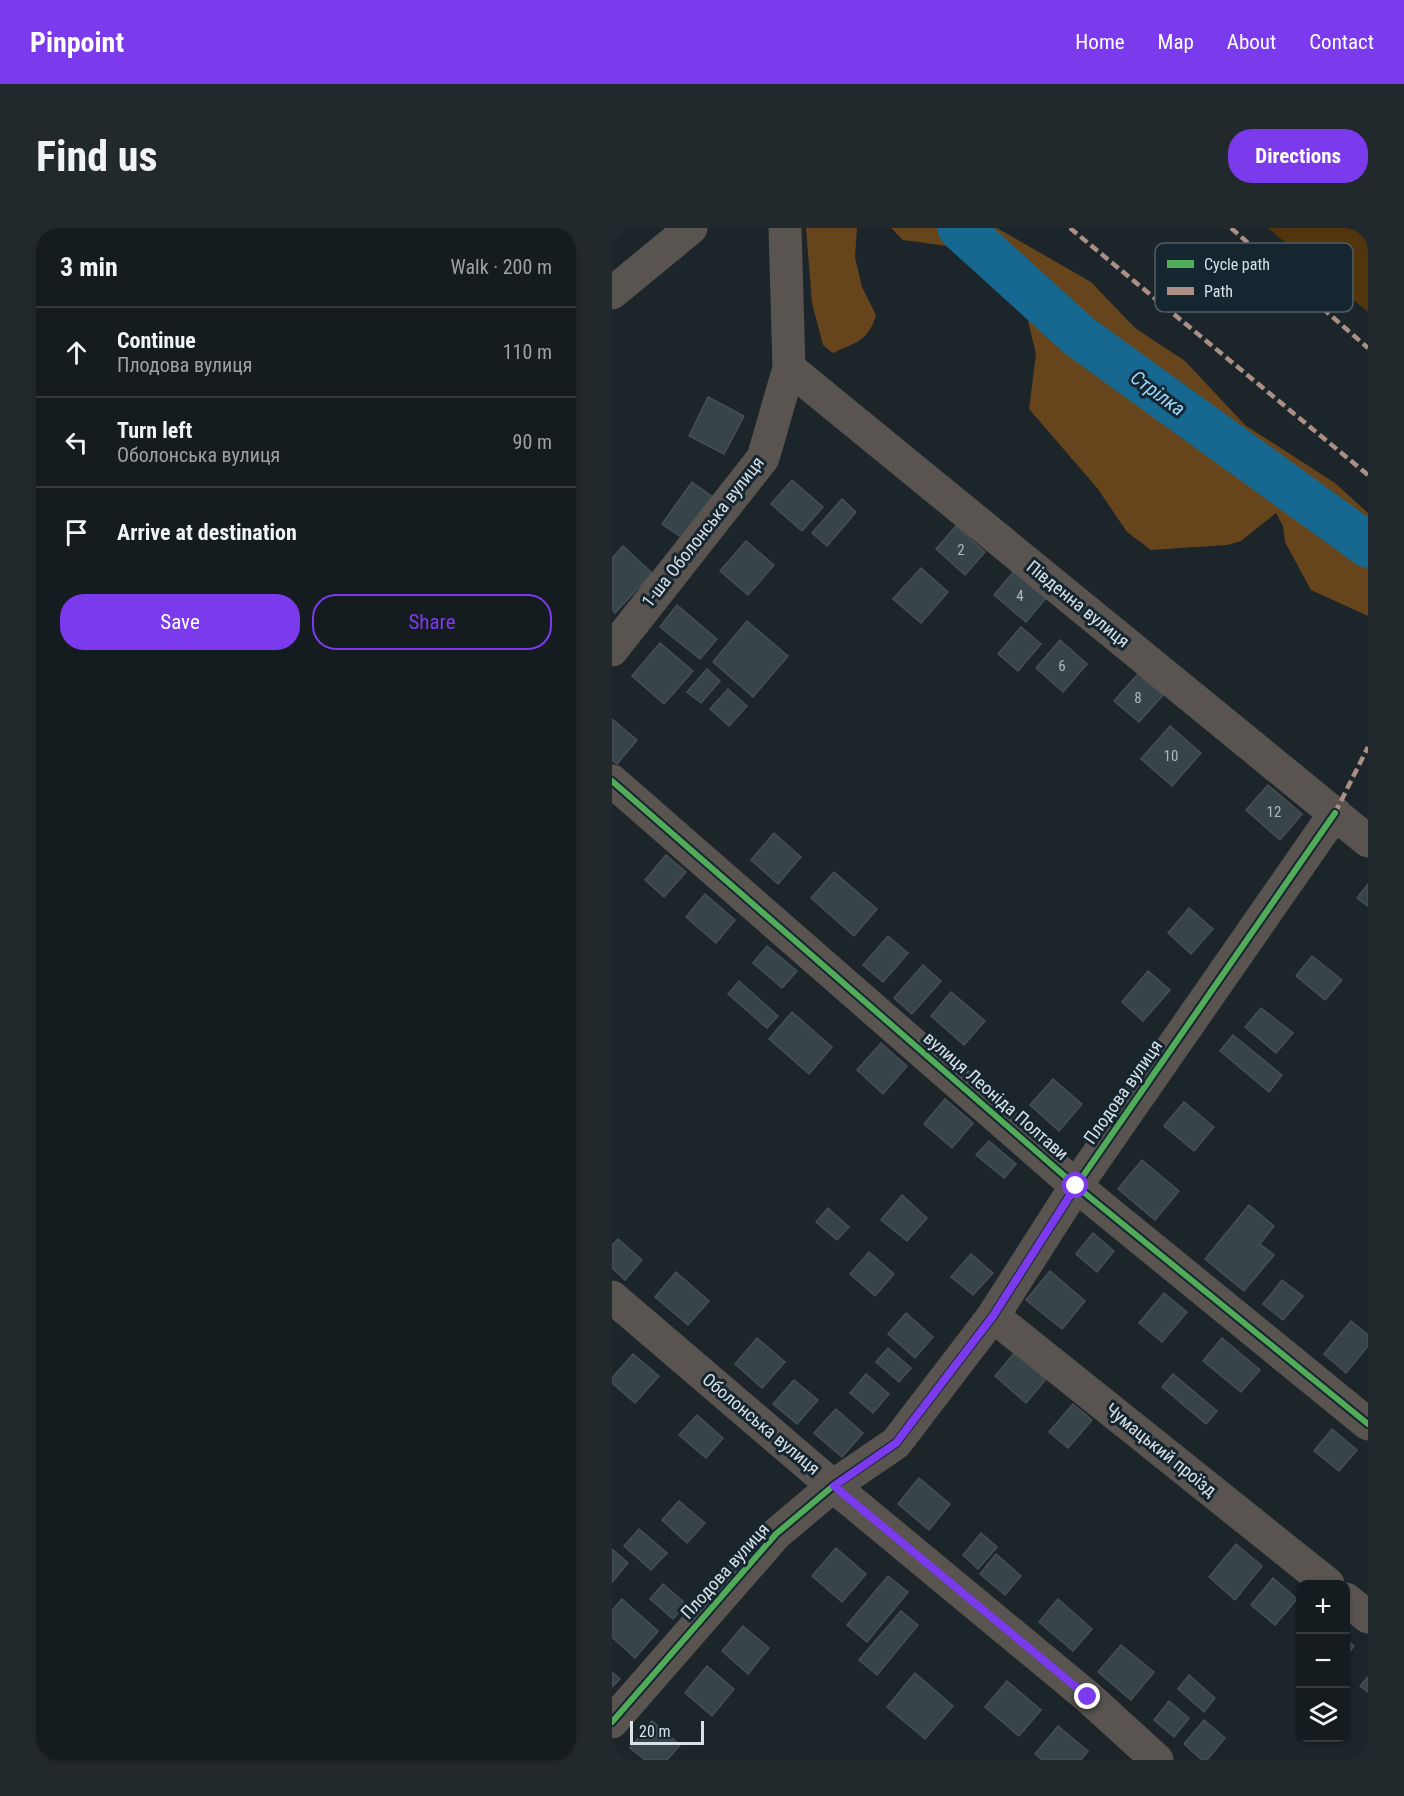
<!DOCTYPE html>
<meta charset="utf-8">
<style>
body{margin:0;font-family:"Roboto Condensed",sans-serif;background:#22292d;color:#f1f3f6}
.controls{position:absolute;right:18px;bottom:18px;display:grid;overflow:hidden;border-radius:12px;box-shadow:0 2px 4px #0004}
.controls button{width:54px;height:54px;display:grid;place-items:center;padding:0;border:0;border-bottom:2px solid #343a3e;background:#151c20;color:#f1f3f6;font:30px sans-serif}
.scale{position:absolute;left:18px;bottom:15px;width:74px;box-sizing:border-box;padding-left:6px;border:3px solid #d7e1e7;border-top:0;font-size:16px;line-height:21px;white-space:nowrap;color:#d7e1e7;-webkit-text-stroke:4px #162630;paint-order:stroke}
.stop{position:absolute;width:18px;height:18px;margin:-14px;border:4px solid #7c3aed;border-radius:50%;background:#fff}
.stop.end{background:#7c3aed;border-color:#fff;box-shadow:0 2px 6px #0008}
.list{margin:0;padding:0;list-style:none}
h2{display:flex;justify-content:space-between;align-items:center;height:78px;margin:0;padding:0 24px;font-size:26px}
h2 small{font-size:20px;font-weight:400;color:#9da1a5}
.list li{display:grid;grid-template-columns:39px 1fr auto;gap:18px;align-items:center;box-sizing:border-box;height:90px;padding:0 24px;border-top:2px solid #343a3e}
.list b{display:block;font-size:22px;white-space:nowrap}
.list p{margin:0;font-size:20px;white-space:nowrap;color:#9da1a5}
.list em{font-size:20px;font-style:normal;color:#9da1a5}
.actions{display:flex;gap:12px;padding:18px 24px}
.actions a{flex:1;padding:14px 0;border:2px solid #7c3aed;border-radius:24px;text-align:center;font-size:21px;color:#7c3aed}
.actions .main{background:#7c3aed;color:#fff}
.icon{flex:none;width:33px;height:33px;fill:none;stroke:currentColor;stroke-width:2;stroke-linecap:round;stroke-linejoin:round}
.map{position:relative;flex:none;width:756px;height:1532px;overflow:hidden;border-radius:24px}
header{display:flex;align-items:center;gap:36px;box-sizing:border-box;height:84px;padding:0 30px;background:#7c3aed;color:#fff}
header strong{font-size:28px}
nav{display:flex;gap:33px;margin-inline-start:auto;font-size:21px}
.intro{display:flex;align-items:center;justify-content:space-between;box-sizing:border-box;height:144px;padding:0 36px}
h1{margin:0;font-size:42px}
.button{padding:15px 27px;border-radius:24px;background:#7c3aed;color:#fff;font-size:21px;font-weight:700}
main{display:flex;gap:36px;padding:0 36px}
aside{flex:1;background:#151c20;border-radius:24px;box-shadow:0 2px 4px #0004}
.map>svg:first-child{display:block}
.green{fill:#52350d}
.forest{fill:#66451d}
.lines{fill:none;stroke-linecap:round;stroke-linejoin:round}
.river{stroke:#166890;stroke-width:45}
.building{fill:#37444a;stroke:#484f54;stroke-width:1.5}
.minor{stroke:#59544f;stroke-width:33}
.quiet{stroke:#ac8f84;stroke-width:4.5;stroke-dasharray:9 4.5;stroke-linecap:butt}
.cycleway-casing{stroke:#162630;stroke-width:10}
.cycleway{stroke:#51ab58;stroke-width:6}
.route{stroke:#7c3aed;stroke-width:8}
.labels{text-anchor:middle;stroke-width:6;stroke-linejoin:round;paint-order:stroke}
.number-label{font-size:15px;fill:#afbac0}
.street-label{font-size:18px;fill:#d7e1e7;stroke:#162630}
.water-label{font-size:20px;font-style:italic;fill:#9cd8fd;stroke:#162630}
.key{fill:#162630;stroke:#505e67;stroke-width:1.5}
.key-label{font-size:16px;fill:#d7e1e7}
</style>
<header>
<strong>Pinpoint</strong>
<nav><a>Home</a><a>Map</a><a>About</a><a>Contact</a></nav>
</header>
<div class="intro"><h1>Find us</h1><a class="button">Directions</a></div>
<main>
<aside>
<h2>3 min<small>Walk · 200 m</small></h2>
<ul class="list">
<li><svg class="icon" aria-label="ahead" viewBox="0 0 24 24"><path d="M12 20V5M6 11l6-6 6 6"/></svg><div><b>Continue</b><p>Плодова вулиця</p></div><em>110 m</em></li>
<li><svg class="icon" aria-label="left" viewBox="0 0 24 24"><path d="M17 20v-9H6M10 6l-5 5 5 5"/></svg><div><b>Turn left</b><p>Оболонська вулиця</p></div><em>90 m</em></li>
<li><svg class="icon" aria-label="arrive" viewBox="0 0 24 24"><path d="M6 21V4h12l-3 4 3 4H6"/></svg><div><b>Arrive at destination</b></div></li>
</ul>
<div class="actions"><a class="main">Save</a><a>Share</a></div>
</aside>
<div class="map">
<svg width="756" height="1532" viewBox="0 0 756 1532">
<rect width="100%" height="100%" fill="#1c252a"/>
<!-- green -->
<polygon class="green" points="656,0 756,0 756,84"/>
<!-- forest -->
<g class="forest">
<path d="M194 0H245L243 29 250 59 264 87C256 114 244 114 221 125L211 117 200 75Z"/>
<polygon points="279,0 385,0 479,54 523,100 573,133 633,197 723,255 756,285 756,388 699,362 673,314 671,298 664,285 629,313 615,317 539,322 515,304 486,261 417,181 424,126 414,84 390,55 356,26 343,19 291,12"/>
</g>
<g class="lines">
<!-- river -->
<polyline class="river" points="348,0 467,108 756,317"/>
</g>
<!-- building -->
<g class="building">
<polygon points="96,169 132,188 112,226 77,208"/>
<polygon points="180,252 211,279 190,303 159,276"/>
<polygon points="80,254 102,270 72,311 50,296"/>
<polygon points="230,271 244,284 215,318 200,305"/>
<polygon points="344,298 373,324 353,347 324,321"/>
<polygon points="134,313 162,337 136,367 108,343"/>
<polygon points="11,318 40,345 3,385 0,381 0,330"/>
<polygon points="309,340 336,364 309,395 281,371"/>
<polygon points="403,342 434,370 414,394 382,367"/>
<polygon points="65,377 105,411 88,431 48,399"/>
<polygon points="135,393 176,428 141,469 101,434"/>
<polygon points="409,399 429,416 406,443 386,426"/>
<polygon points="448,412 475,436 451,464 424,440"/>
<polygon points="48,415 81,443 52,476 20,448"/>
<polygon points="95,441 108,453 89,475 75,464"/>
<polygon points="526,446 551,467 527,494 502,473"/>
<polygon points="116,461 135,478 117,498 98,481"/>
<polygon points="0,491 25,512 5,536 0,532"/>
<polygon points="558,498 589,525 560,558 529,531"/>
<polygon points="656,557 690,586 668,612 634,582"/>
<polygon points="162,605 189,629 166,656 139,632"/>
<polygon points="54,627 74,644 52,669 33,652"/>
<polygon points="222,644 265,681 242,708 199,670"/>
<polygon points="756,656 756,678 745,670"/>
<polygon points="93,666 123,692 104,715 74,689"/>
<polygon points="577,680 601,701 579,726 556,705"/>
<polygon points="276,708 296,725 271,754 251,737"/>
<polygon points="155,718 185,743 170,760 141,735"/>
<polygon points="700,728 730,752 713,772 684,748"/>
<polygon points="311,737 329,753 300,786 282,770"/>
<polygon points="536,743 558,762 531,793 510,774"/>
<polygon points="127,753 166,788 155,800 116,766"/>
<polygon points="339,764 373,793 352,817 319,788"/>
<polygon points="649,780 681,805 664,825 633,799"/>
<polygon points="180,784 220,819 197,846 157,811"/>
<polygon points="621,807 670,847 657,864 608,823"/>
<polygon points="269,815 295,838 271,866 245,842"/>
<polygon points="441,851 470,876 447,903 418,877"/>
<polygon points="333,871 361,895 340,920 312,896"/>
<polygon points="572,874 602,899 582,923 552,898"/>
<polygon points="377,913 404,936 392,950 364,927"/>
<polygon points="530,932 567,963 543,992 506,961"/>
<polygon points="290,967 315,990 295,1013 269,992"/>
<polygon points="637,977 662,998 648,1016 662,1027 632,1063 593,1031"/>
<polygon points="216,980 237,999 225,1012 204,994"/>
<polygon points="481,1005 502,1023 485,1044 464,1026"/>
<polygon points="6,1011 30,1032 13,1052 0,1040 0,1017"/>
<polygon points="257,1024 282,1046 263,1068 238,1046"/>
<polygon points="359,1026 381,1045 361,1067 339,1049"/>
<polygon points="438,1043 473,1073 450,1101 414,1072"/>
<polygon points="64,1044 97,1073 76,1097 43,1069"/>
<polygon points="670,1052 691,1068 671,1092 651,1076"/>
<polygon points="552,1065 575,1084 550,1114 527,1095"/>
<polygon points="294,1085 321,1109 303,1130 276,1106"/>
<polygon points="739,1093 756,1107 756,1118 734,1145 712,1126"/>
<polygon points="145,1110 173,1134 150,1160 123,1136"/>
<polygon points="610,1110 648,1142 629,1164 591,1133"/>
<polygon points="276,1120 299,1140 287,1154 264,1134"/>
<polygon points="404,1123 435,1150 414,1175 383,1148"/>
<polygon points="21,1126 47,1148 23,1175 0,1155 0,1150"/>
<polygon points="254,1146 277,1166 261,1185 238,1165"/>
<polygon points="561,1146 605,1183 594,1196 550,1159"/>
<polygon points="182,1152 206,1172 185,1196 161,1176"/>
<polygon points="461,1176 480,1192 456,1220 437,1204"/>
<polygon points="224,1181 251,1205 230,1229 202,1205"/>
<polygon points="85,1187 111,1210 94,1230 67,1207"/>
<polygon points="720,1201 745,1222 727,1243 702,1223"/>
<polygon points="307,1250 338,1276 317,1302 286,1276"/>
<polygon points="67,1273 93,1295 75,1315 50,1292"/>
<polygon points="27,1301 55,1325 39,1342 12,1318"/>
<polygon points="369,1305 385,1319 366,1341 351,1327"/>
<polygon points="624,1316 650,1338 623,1372 597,1349"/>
<polygon points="224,1320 254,1346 230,1374 200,1348"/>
<polygon points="0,1321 16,1335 0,1354"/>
<polygon points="384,1326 409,1348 393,1367 368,1346"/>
<polygon points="276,1348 296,1364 255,1414 235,1397"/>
<polygon points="661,1350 685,1371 663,1397 639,1377"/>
<polygon points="51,1356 74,1376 61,1391 38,1371"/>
<polygon points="10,1371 46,1403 23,1430 0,1409 0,1382"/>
<polygon points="446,1371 480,1401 461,1423 427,1394"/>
<polygon points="289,1383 306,1397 265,1447 247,1432"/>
<polygon points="131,1398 157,1420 136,1446 110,1423"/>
<polygon points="734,1411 742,1418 734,1428"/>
<polygon points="509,1417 542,1444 519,1472 486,1444"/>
<polygon points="95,1438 122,1461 100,1488 73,1465"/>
<polygon points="0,1444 8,1451 0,1459"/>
<polygon points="303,1445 341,1478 313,1511 275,1479"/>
<polygon points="577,1447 603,1470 592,1484 566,1461"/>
<polygon points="756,1449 756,1464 748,1458"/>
<polygon points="395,1453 429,1482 407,1508 373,1479"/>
<polygon points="557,1473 577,1490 562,1509 542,1492"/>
<polygon points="592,1492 613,1510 595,1532 590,1532 572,1516"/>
<polygon points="40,1493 68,1517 55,1532 33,1532 18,1520"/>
<polygon points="446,1498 476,1523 469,1532 430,1532 423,1526"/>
</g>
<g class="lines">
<!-- minor -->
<g class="minor">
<polyline points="0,65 79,0"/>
<polyline points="177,140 756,613"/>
<polyline points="0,422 151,230 177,140 173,0"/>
<polyline points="0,553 464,958 756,1196"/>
<polyline points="0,1069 221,1258 476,1469 545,1532"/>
<polyline points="381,1088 716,1356"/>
<polyline points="734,1371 756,1389"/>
<polyline points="0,1494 164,1306 221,1258 284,1215 381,1088 464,958 723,585"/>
</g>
<!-- quiet -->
<g class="quiet">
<polyline points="458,0 756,247"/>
<polyline points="619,0 756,120"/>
<polyline points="723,585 756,519"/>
</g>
<!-- cycleway casing -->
<g class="cycleway-casing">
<g id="cycleway">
<polyline points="0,553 464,958 756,1196"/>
<polyline points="0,1494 164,1306 221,1258 284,1215 381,1088 464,958 723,585"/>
</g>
</g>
<!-- cycleway -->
<use href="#cycleway" class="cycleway"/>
</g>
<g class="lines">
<!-- route -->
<polyline class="route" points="464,958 381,1088 284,1215 222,1258 476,1469"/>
</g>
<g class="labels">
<!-- number labels -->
<g class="number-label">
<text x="349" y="327">2</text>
<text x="408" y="373">4</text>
<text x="450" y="443">6</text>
<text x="526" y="475">8</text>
<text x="559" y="533">10</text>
<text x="662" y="589">12</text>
</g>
<!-- street labels -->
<g class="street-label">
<text transform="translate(91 304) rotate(-52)" y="6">1-ша Оболонська вулиця</text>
<text transform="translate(466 376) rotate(39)" y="6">Південна вулиця</text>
<text transform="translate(511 864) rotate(-55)" y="6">Плодова вулиця</text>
<text transform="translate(384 868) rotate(41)" y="6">вулиця Леоніда Полтави</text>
<text transform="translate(149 1196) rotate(40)" y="6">Оболонська вулиця</text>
<text transform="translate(549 1222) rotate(39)" y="6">Чумацький проїзд</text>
<text transform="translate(113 1343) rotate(-48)" y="6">Плодова вулиця</text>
</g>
<!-- water labels -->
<g class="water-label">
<text transform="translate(546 165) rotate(36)" y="7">Стрілка</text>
</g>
</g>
<!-- legend -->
<rect x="543" y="15" width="198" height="69" rx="9" class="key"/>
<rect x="555" y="32" width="27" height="8" fill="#51ab58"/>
<rect x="555" y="59" width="27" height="8" fill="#ac8f84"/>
<g class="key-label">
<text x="592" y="42">Cycle path</text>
<text x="592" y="69">Path</text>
</g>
</svg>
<div class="controls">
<button>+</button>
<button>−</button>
<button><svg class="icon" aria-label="layers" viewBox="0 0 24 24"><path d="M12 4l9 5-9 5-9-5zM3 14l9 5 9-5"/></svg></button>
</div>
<div class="scale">20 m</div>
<div class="stop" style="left:464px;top:958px"></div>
<div class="stop end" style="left:476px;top:1469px"></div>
</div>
</main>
